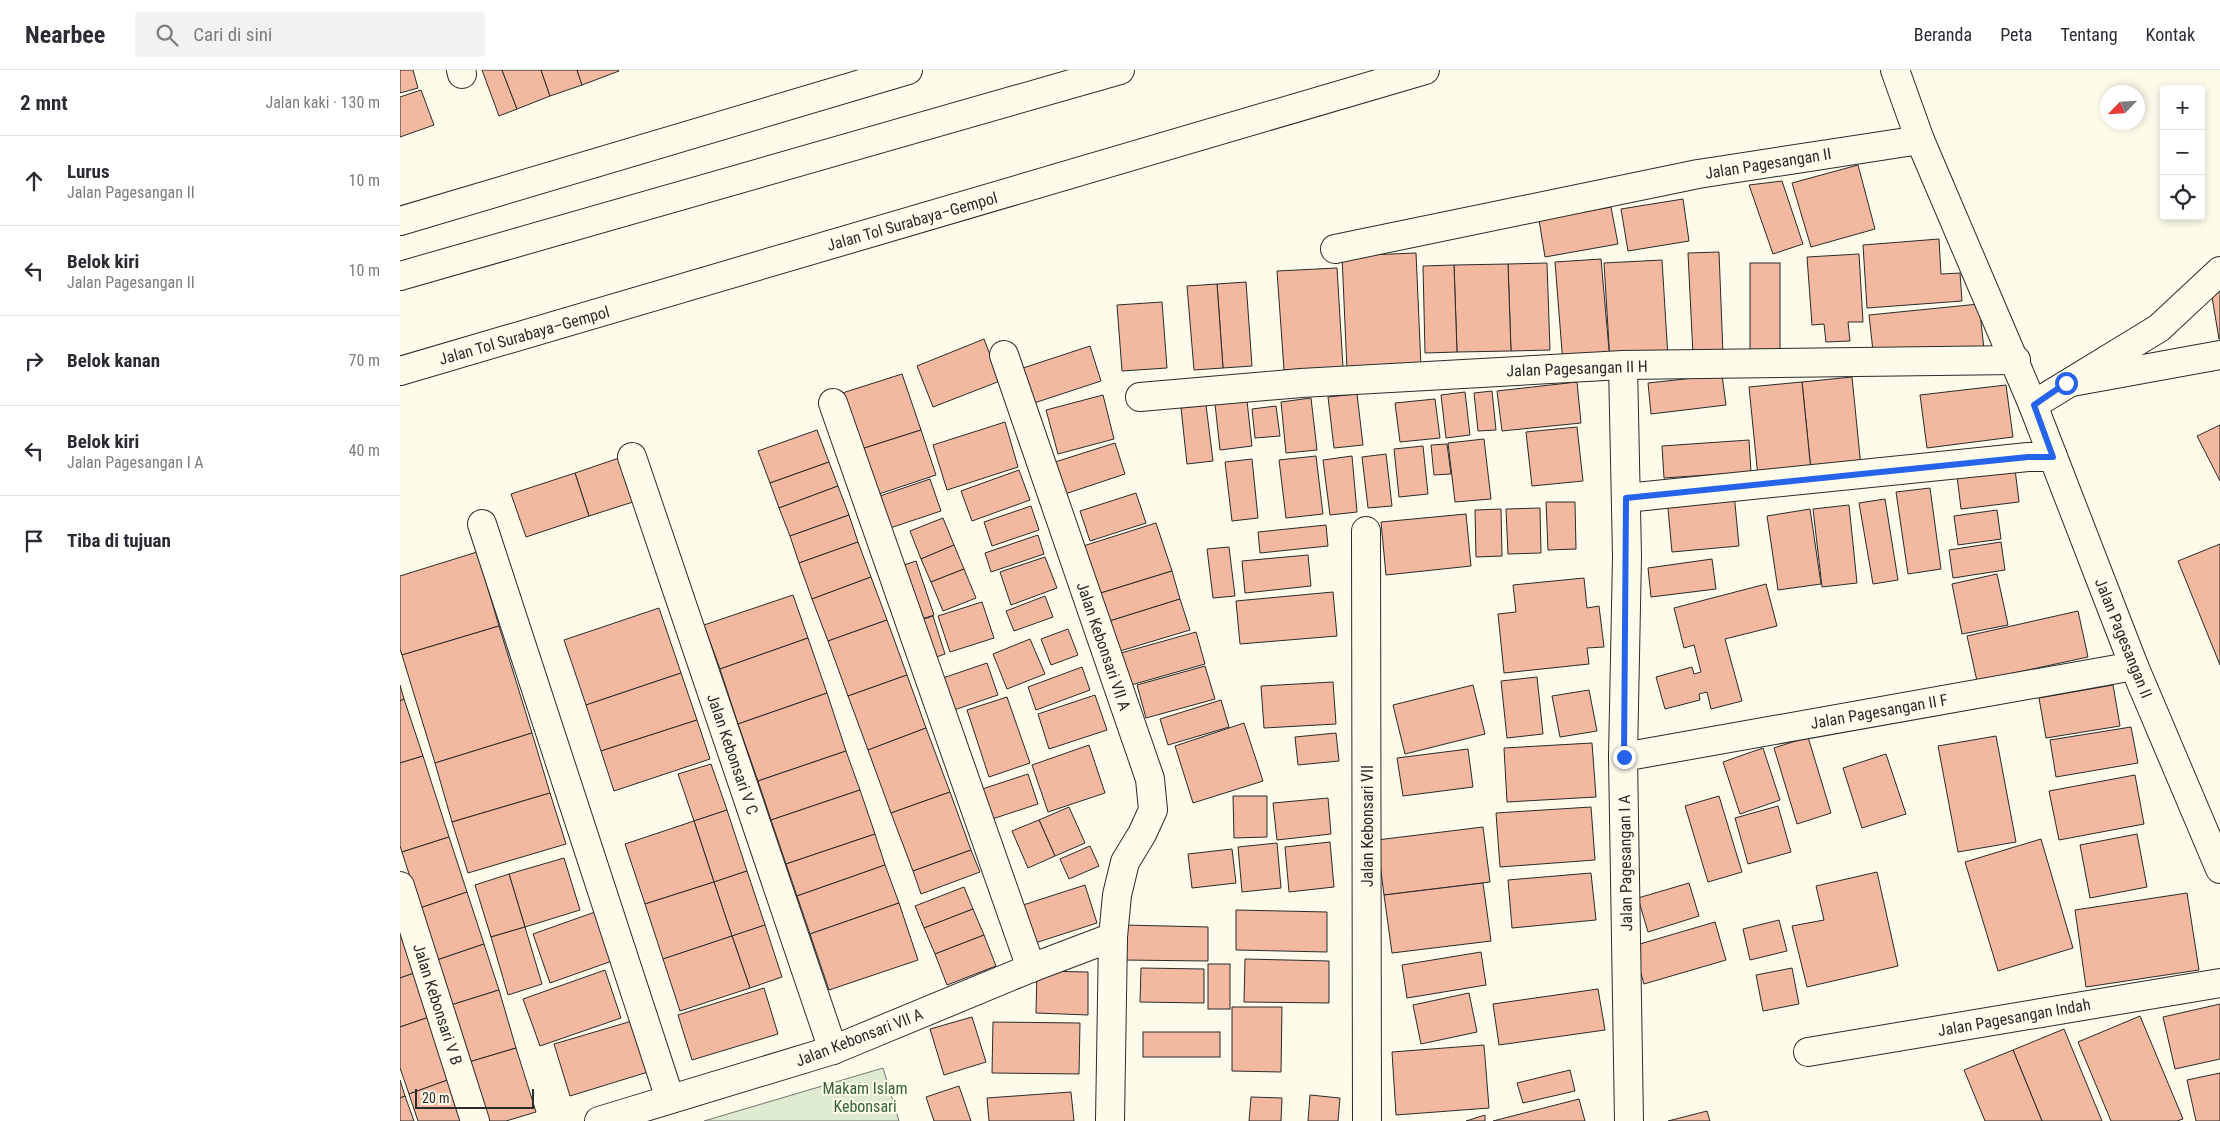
<!DOCTYPE html>
<html lang="id">
<meta charset="utf-8">
<style>
body{margin:0;font-family:"Roboto Condensed",sans-serif;background:#f2f2f3;color:#2b2b33}
.controls{position:absolute;right:15px;top:15px;display:grid;overflow:hidden;border-radius:5px;box-shadow:0 2px 8px #0003}
.controls button{width:45px;height:45px;display:grid;place-items:center;padding:0;border:0;border-bottom:1px solid #e1e1e2;background:#fff;color:#2b2b33;font:25px sans-serif}
.compass{position:absolute;left:1700px;top:15px;width:45px;height:45px;border-radius:50%;background:#fff;box-shadow:0 2px 8px #0003;rotate:245deg}
.scale{position:absolute;left:15px;bottom:12px;width:119px;box-sizing:border-box;padding-left:5px;border:2px solid #2b2b2b;border-top:0;font-size:14px;line-height:18px;white-space:nowrap;color:#2b2b2b;-webkit-text-stroke:4px #fdfbea;paint-order:stroke}
.stop{position:absolute;width:15px;height:15px;margin:-11px;border:4px solid #2563eb;border-radius:50%;background:#fff}
.stop.end{background:#2563eb;border-color:#fff;box-shadow:0 1px 5px #0008}
.list{margin:0;padding:0;list-style:none}
h2{display:flex;justify-content:space-between;align-items:center;height:65px;margin:0;padding:0 20px;font-size:21px}
h2 small{font-size:16px;font-weight:400;color:#7c7c81}
.list li{display:grid;grid-template-columns:32px 1fr auto;gap:15px;align-items:center;box-sizing:border-box;height:90px;padding:0 20px;border-top:1px solid #e1e1e2}
.list b{display:block;font-size:19px;white-space:nowrap}
.list p{margin:0;font-size:16px;white-space:nowrap;color:#7c7c81}
.list em{font-size:16px;font-style:normal;color:#7c7c81}
.icon{flex:none;width:28px;height:28px;fill:none;stroke:currentColor;stroke-width:2;stroke-linecap:round;stroke-linejoin:round}
.map{position:relative;flex:none;width:1820px;height:1051px;overflow:hidden}
header{display:flex;align-items:center;gap:30px;box-sizing:border-box;height:70px;padding:0 25px;background:#fff;border-bottom:1px solid #e1e1e2}
header strong{font-size:24px}
nav{display:flex;gap:28px;margin-inline-start:auto;font-size:18px}
.search{width:350px;height:45px;background:#f2f2f3;display:flex;align-items:center;gap:12px;box-sizing:border-box;padding:0 18px;border-radius:5px;color:#7c7c81;font-size:19px}
main{display:flex}
aside{flex:1;background:#fff}
.map>svg:first-child{display:block}
.green{fill:#deebd1;stroke:#74746e}
.building{fill:#f2b8a0;stroke:#2b2b2b}
.lines{fill:none;stroke-linecap:round;stroke-linejoin:round}
.minor-casing{stroke:#2b2b2b;stroke-width:30}
.tertiary-casing{stroke:#2b2b2b;stroke-width:30}
.motorway-casing{stroke:#2b2b2b;stroke-width:30}
.minor{stroke:#fdfbea;stroke-width:28}
.tertiary{stroke:#fdfbea;stroke-width:28}
.motorway{stroke:#fdfbea;stroke-width:28}
.route{stroke:#2563eb;stroke-width:6}
.labels{text-anchor:middle;stroke-width:4;stroke-linejoin:round;paint-order:stroke}
.street-label{font-size:16px;fill:#2b2b2b;stroke:#fdfbea}
.park-label{font-size:16px;fill:#34623c;stroke:#fdfbea}
</style>
<header>
<strong>Nearbee</strong>
<div class="search"><svg class="icon" aria-label="search" viewBox="0 0 24 24"><circle cx="10" cy="10" r="6"/><path d="M15 15l6 6"/></svg>Cari di sini</div>
<nav><a>Beranda</a><a>Peta</a><a>Tentang</a><a>Kontak</a></nav>
</header>
<main>
<aside>
<h2>2 mnt<small>Jalan kaki · 130 m</small></h2>
<ul class="list">
<li><svg class="icon" aria-label="ahead" viewBox="0 0 24 24"><path d="M12 20V5M6 11l6-6 6 6"/></svg><div><b>Lurus</b><p>Jalan Pagesangan II</p></div><em>10 m</em></li>
<li><svg class="icon" aria-label="left" viewBox="0 0 24 24"><path d="M17 20v-9H6M10 6l-5 5 5 5"/></svg><div><b>Belok kiri</b><p>Jalan Pagesangan II</p></div><em>10 m</em></li>
<li><svg class="icon" aria-label="right" viewBox="0 0 24 24"><path d="M7 20v-9h11M14 6l5 5-5 5"/></svg><div><b>Belok kanan</b></div><em>70 m</em></li>
<li><svg class="icon" aria-label="left" viewBox="0 0 24 24"><path d="M17 20v-9H6M10 6l-5 5 5 5"/></svg><div><b>Belok kiri</b><p>Jalan Pagesangan I A</p></div><em>40 m</em></li>
<li><svg class="icon" aria-label="arrive" viewBox="0 0 24 24"><path d="M6 21V4h12l-3 4 3 4H6"/></svg><div><b>Tiba di tujuan</b></div></li>
</ul>
</aside>
<div class="map">
<svg width="1820" height="1051" viewBox="0 0 1820 1051">
<rect width="100%" height="100%" fill="#fdfbea"/>
<!-- green -->
<polygon class="green" points="483,998 499,1051 304,1051"/>
<!-- building -->
<g class="building">
<polygon points="0,0 13,0 18,18 0,23"/>
<polygon points="82,0 102,0 117,39 99,46"/>
<polygon points="102,0 141,0 150,26 117,39"/>
<polygon points="141,0 177,0 182,15 150,26"/>
<polygon points="177,0 218,0 219,1 182,15"/>
<polygon points="21,20 34,55 0,67 0,27"/>
<polygon points="1458,95 1475,159 1411,177 1392,113"/>
<polygon points="1382,111 1403,174 1373,184 1349,115"/>
<polygon points="1283,129 1289,171 1228,181 1221,139"/>
<polygon points="1211,137 1218,174 1145,187 1139,150"/>
<polygon points="1539,169 1541,204 1560,203 1562,231 1467,238 1463,175"/>
<polygon points="1319,182 1323,284 1293,285 1288,183"/>
<polygon points="1016,183 1021,297 947,300 942,186"/>
<polygon points="1459,184 1463,252 1448,252 1450,271 1426,272 1424,254 1412,255 1407,187"/>
<polygon points="1201,189 1210,291 1163,294 1155,192"/>
<polygon points="1262,190 1268,288 1210,291 1204,193"/>
<polygon points="1147,193 1150,280 1111,281 1108,194"/>
<rect x="1350" y="193" width="30" height="87"/>
<polygon points="1108,194 1111,281 1057,282 1054,195"/>
<polygon points="1054,195 1057,282 1025,283 1023,196"/>
<polygon points="937,198 943,297 884,300 877,201"/>
<polygon points="846,212 852,296 823,298 817,214"/>
<polygon points="817,214 823,298 794,300 787,216"/>
<polygon points="1820,219 1820,269 1819,269 1811,221"/>
<polygon points="762,232 767,298 722,301 717,235"/>
<polygon points="1579,234 1584,279 1474,290 1469,245"/>
<polygon points="584,269 600,311 533,337 517,296"/>
<polygon points="690,276 701,311 631,334 620,299"/>
<polygon points="502,304 521,360 455,381 436,325"/>
<polygon points="1322,305 1326,335 1251,344 1248,313"/>
<polygon points="1452,307 1461,397 1411,401 1402,312"/>
<polygon points="1177,312 1181,353 1102,361 1097,321"/>
<polygon points="1402,312 1411,401 1358,407 1349,317"/>
<polygon points="1606,315 1613,367 1527,378 1520,325"/>
<polygon points="1092,321 1096,360 1078,361 1074,323"/>
<polygon points="1065,322 1070,365 1046,368 1041,325"/>
<polygon points="957,324 963,375 934,378 928,327"/>
<polygon points="703,325 714,369 658,384 646,340"/>
<polygon points="911,328 917,380 886,383 881,332"/>
<polygon points="1035,329 1040,368 1000,372 995,333"/>
<polygon points="847,331 852,376 820,380 815,334"/>
<polygon points="806,335 813,391 787,394 781,338"/>
<polygon points="876,336 880,366 855,368 852,339"/>
<polygon points="605,352 618,397 547,420 533,375"/>
<polygon points="1820,355 1820,411 1797,366"/>
<polygon points="1177,357 1183,411 1132,416 1126,362"/>
<polygon points="417,360 429,392 370,413 358,381"/>
<polygon points="521,360 536,405 470,427 455,381"/>
<polygon points="1084,369 1091,429 1055,432 1048,373"/>
<polygon points="1349,370 1351,402 1264,408 1262,376"/>
<polygon points="715,373 725,404 665,424 655,392"/>
<polygon points="1047,374 1051,404 1034,405 1031,375"/>
<polygon points="1023,376 1028,424 999,427 994,379"/>
<polygon points="986,384 992,436 968,438 962,387"/>
<polygon points="916,386 923,444 886,448 879,390"/>
<polygon points="952,386 957,442 930,445 923,390"/>
<polygon points="219,388 233,432 189,446 175,403"/>
<polygon points="852,389 858,448 832,451 825,392"/>
<polygon points="429,392 438,416 379,438 370,413"/>
<polygon points="1615,399 1619,432 1561,439 1557,406"/>
<polygon points="619,400 630,430 572,451 561,421"/>
<polygon points="175,403 189,446 126,467 111,424"/>
<polygon points="530,409 541,441 487,459 477,427"/>
<polygon points="438,416 449,445 390,466 379,438"/>
<polygon points="1530,418 1541,499 1508,504 1496,422"/>
<polygon points="736,423 746,453 690,471 680,441"/>
<polygon points="1334,423 1339,476 1272,482 1267,428"/>
<polygon points="1485,429 1498,510 1473,514 1459,433"/>
<polygon points="1146,432 1175,432 1176,479 1148,480"/>
<polygon points="1449,435 1457,513 1422,517 1413,439"/>
<polygon points="631,436 639,460 592,476 584,452"/>
<polygon points="1140,438 1141,483 1108,484 1106,439"/>
<polygon points="1101,439 1102,486 1076,487 1075,440"/>
<polygon points="1410,439 1421,514 1378,520 1367,446"/>
<polygon points="1597,440 1601,469 1558,475 1554,446"/>
<polygon points="1066,444 1071,496 986,505 981,452"/>
<polygon points="449,445 458,472 399,493 390,466"/>
<polygon points="543,448 554,475 521,489 510,461"/>
<polygon points="756,453 772,501 691,526 677,478"/>
<polygon points="926,455 928,476 860,483 858,462"/>
<polygon points="638,465 644,484 591,502 585,483"/>
<polygon points="458,472 471,507 412,529 399,493"/>
<polygon points="1601,472 1605,500 1553,508 1549,480"/>
<polygon points="1820,474 1820,595 1778,491"/>
<polygon points="554,475 564,499 531,512 521,489"/>
<polygon points="829,477 835,526 813,528 807,479"/>
<polygon points="77,482 99,556 2,585 0,579 0,506"/>
<polygon points="908,485 911,516 845,523 842,491"/>
<polygon points="645,487 657,518 611,535 600,502"/>
<polygon points="1312,489 1316,519 1251,527 1248,498"/>
<polygon points="516,491 534,545 513,552 495,498"/>
<polygon points="564,499 576,528 543,541 531,512"/>
<polygon points="772,501 780,529 700,554 691,526"/>
<polygon points="1597,504 1608,555 1562,564 1552,514"/>
<polygon points="471,507 487,550 428,571 412,529"/>
<polygon points="1184,508 1187,538 1199,536 1204,577 1187,578 1189,594 1104,603 1098,544 1116,542 1113,515"/>
<polygon points="1366,514 1377,556 1325,569 1342,631 1311,639 1307,622 1299,624 1300,630 1265,639 1256,607 1292,597 1294,604 1301,602 1294,575 1284,578 1274,538"/>
<polygon points="933,522 937,566 840,574 836,531"/>
<polygon points="393,525 408,568 320,599 304,555"/>
<polygon points="645,526 653,547 614,561 606,541"/>
<polygon points="780,529 790,560 710,584 700,554"/>
<polygon points="582,532 594,568 550,582 538,546"/>
<polygon points="259,538 281,603 186,635 164,570"/>
<polygon points="1678,541 1688,587 1577,611 1567,566"/>
<polygon points="533,546 545,584 525,591 512,553"/>
<polygon points="487,550 507,605 448,626 428,571"/>
<polygon points="99,556 132,663 35,693 2,585"/>
<polygon points="668,559 678,585 651,595 641,569"/>
<polygon points="796,562 805,594 731,615 721,583"/>
<polygon points="408,568 427,623 338,654 320,599"/>
<polygon points="630,569 645,604 607,619 593,584"/>
<polygon points="587,593 598,625 551,641 540,609"/>
<polygon points="805,596 815,629 746,648 737,615"/>
<polygon points="682,597 690,620 636,640 628,617"/>
<polygon points="281,603 297,650 201,681 186,635"/>
<polygon points="507,605 526,658 468,680 448,626"/>
<polygon points="1137,607 1143,664 1107,668 1101,611"/>
<polygon points="933,612 936,654 864,658 861,616"/>
<polygon points="0,615 4,629 0,631"/>
<polygon points="1073,615 1085,664 1005,684 993,635"/>
<polygon points="1713,615 1720,656 1646,668 1639,628"/>
<polygon points="1189,620 1197,661 1160,667 1152,626"/>
<polygon points="427,623 446,681 358,711 338,654"/>
<polygon points="695,625 707,660 649,679 638,644"/>
<polygon points="607,627 630,693 589,707 567,640"/>
<polygon points="4,629 23,686 0,693 0,631"/>
<polygon points="821,630 829,657 768,675 760,649"/>
<polygon points="297,650 310,689 214,721 201,681"/>
<polygon points="844,653 863,711 793,733 775,676"/>
<polygon points="1731,657 1738,693 1656,707 1650,670"/>
<polygon points="526,658 550,722 491,743 468,680"/>
<polygon points="132,663 150,723 52,752 35,693"/>
<polygon points="936,663 939,691 898,695 895,667"/>
<polygon points="1596,666 1616,772 1558,782 1538,676"/>
<polygon points="1408,667 1431,743 1397,754 1374,678"/>
<polygon points="1192,673 1196,727 1107,732 1104,678"/>
<polygon points="689,675 705,723 648,742 632,695"/>
<polygon points="1363,678 1380,730 1340,744 1323,692"/>
<polygon points="1068,679 1073,717 1003,726 997,688"/>
<polygon points="446,681 460,720 371,750 358,711"/>
<polygon points="1486,684 1506,744 1462,758 1443,698"/>
<polygon points="23,686 49,767 2,782 0,776 0,693"/>
<polygon points="311,694 327,740 294,751 278,704"/>
<polygon points="628,704 638,734 580,753 570,723"/>
<polygon points="1735,705 1744,754 1659,770 1649,721"/>
<polygon points="460,720 475,764 386,794 371,750"/>
<polygon points="550,722 571,780 513,801 491,743"/>
<polygon points="150,723 166,774 68,803 52,752"/>
<polygon points="833,726 867,726 867,767 834,768"/>
<polygon points="1319,726 1342,802 1308,812 1285,736"/>
<polygon points="928,728 931,764 877,770 873,733"/>
<polygon points="1378,736 1391,782 1348,794 1335,748"/>
<polygon points="669,737 685,773 655,786 639,750"/>
<polygon points="1191,737 1195,790 1100,797 1096,743"/>
<polygon points="327,740 347,801 314,812 294,751"/>
<polygon points="639,750 655,786 628,798 612,761"/>
<polygon points="294,751 314,812 245,834 225,774"/>
<polygon points="1083,757 1090,812 984,825 977,770"/>
<polygon points="475,764 485,795 397,826 386,794"/>
<polygon points="1737,764 1747,817 1690,828 1680,775"/>
<polygon points="49,767 67,822 20,838 2,782"/>
<polygon points="1641,769 1673,878 1598,901 1565,792"/>
<polygon points="930,772 934,817 889,822 885,777"/>
<polygon points="877,773 881,818 842,822 838,777"/>
<polygon points="690,776 699,796 669,809 660,789"/>
<polygon points="832,779 836,813 792,818 788,784"/>
<polygon points="571,780 580,802 521,824 513,801"/>
<polygon points="164,788 180,840 125,857 109,804"/>
<polygon points="485,795 499,833 410,864 397,826"/>
<polygon points="347,801 365,855 332,866 314,812"/>
<polygon points="1477,802 1498,896 1407,917 1392,856 1424,850 1416,816"/>
<polygon points="1191,803 1196,850 1112,858 1108,810"/>
<polygon points="109,804 125,857 91,867 75,815"/>
<polygon points="314,812 332,866 263,889 245,834"/>
<polygon points="1083,813 1091,871 992,883 984,825"/>
<polygon points="1289,813 1299,846 1248,862 1238,828"/>
<polygon points="685,815 697,853 632,874 620,836"/>
<polygon points="564,817 573,839 524,858 515,836"/>
<polygon points="67,822 84,874 37,890 20,838"/>
<polygon points="1787,823 1799,900 1686,917 1675,840"/>
<polygon points="499,833 518,890 429,920 410,864"/>
<polygon points="573,839 584,865 535,884 524,858"/>
<polygon points="836,840 927,842 927,882 836,880"/>
<polygon points="195,842 212,891 150,913 133,864"/>
<polygon points="1379,850 1387,881 1350,890 1343,859"/>
<polygon points="1315,852 1326,890 1244,914 1233,876"/>
<polygon points="365,855 382,907 350,918 332,866"/>
<polygon points="723,855 808,857 808,891 723,890"/>
<polygon points="125,857 142,914 108,925 91,867"/>
<polygon points="4,862 17,902 0,908 0,864"/>
<polygon points="584,865 596,896 547,915 535,884"/>
<polygon points="332,866 350,918 280,941 263,889"/>
<polygon points="84,874 99,920 51,935 37,890"/>
<polygon points="1081,882 1086,915 1007,928 1002,895"/>
<polygon points="845,889 929,891 929,933 844,932"/>
<rect x="808" y="894" width="22" height="45"/>
<polygon points="741,898 804,899 804,933 740,932"/>
<polygon points="1392,898 1399,934 1363,941 1356,905"/>
<polygon points="205,900 221,948 140,976 123,929"/>
<polygon points="637,901 688,902 688,945 636,943"/>
<polygon points="17,902 32,946 0,957 0,908"/>
<polygon points="364,918 378,964 292,990 278,945"/>
<polygon points="1198,919 1205,960 1099,975 1093,934"/>
<polygon points="99,920 116,978 69,992 51,935"/>
<polygon points="1069,923 1077,962 1021,974 1013,935"/>
<polygon points="1820,934 1820,989 1775,999 1763,947"/>
<polygon points="832,937 882,937 881,1002 832,1001"/>
<polygon points="32,946 53,1008 9,1024 0,998 0,957"/>
<polygon points="1740,946 1783,1049 1777,1051 1711,1051 1678,972"/>
<polygon points="572,947 586,992 544,1005 530,959"/>
<polygon points="232,951 248,1002 170,1026 154,974"/>
<polygon points="593,952 680,953 679,1004 592,1003"/>
<polygon points="1664,959 1702,1051 1642,1051 1613,980"/>
<rect x="743" y="962" width="77" height="25"/>
<polygon points="1084,975 1089,1038 996,1045 992,982"/>
<polygon points="116,978 136,1042 106,1051 87,1051 69,992"/>
<polygon points="1613,980 1642,1051 1585,1051 1564,1000"/>
<polygon points="1170,1000 1175,1021 1123,1033 1117,1013"/>
<polygon points="1820,1003 1820,1051 1796,1051 1787,1010"/>
<polygon points="53,1008 68,1051 18,1051 9,1024"/>
<polygon points="0,1010 5,1026 0,1028"/>
<polygon points="559,1016 571,1051 534,1051 526,1027"/>
<polygon points="671,1022 674,1051 589,1051 587,1028"/>
<polygon points="910,1025 940,1028 938,1051 908,1051"/>
<polygon points="5,1026 14,1051 0,1051 0,1028"/>
<polygon points="851,1027 882,1028 881,1051 849,1051"/>
<polygon points="1179,1029 1185,1051 1093,1051"/>
<polygon points="1307,1041 1310,1051 1268,1051"/>
<polygon points="1085,1045 1085,1051 1066,1051"/>
</g>
<g class="lines">
<!-- minor casing -->
<g class="minor-casing">
<g id="minor">
<polyline points="61,0 62,4"/>
<polyline points="1495,0 1520,70 1633,335"/>
<polyline points="935,179 1298,104 1520,70"/>
<polyline points="604,285 750,709 753,740 742,764 725,792 717,825 713,867 710,1051"/>
<polyline points="1223,295 1227,486 1223,687 1229,1051"/>
<polyline points="1672,312 1820,285"/>
<polyline points="740,327 901,313 1223,295 1616,290"/>
<polyline points="433,333 631,898"/>
<polyline points="232,387 433,980"/>
<polyline points="1226,428 1628,387 1653,387"/>
<polyline points="82,454 270,1029"/>
<polyline points="966,461 967,1051"/>
<polyline points="1223,687 1734,596"/>
<polyline points="0,816 75,1051"/>
<polyline points="1408,982 1820,913"/>
<polyline points="199,1051 433,980 631,898 713,867"/>
</g>
</g>
<!-- tertiary casing -->
<g class="tertiary-casing">
<polyline id="tertiary" points="1820,201 1759,258 1633,335 1734,596 1820,799"/>
</g>
<!-- motorway casing -->
<g class="motorway-casing">
<g id="motorway">
<polyline points="0,151 508,0"/>
<polyline points="0,206 720,0"/>
<polyline points="0,301 1025,0"/>
</g>
</g>
<!-- minor -->
<use href="#minor" class="minor"/>
<!-- tertiary -->
<use href="#tertiary" class="tertiary"/>
<!-- motorway -->
<use href="#motorway" class="motorway"/>
</g>
<g class="lines">
<!-- route -->
<polyline class="route" points="1224,687 1226,428 1628,387 1653,387 1634,335 1666,313"/>
</g>
<g class="labels">
<!-- street labels -->
<g class="street-label">
<text transform="translate(1368 93) rotate(-9)" y="6">Jalan Pagesangan II</text>
<text transform="translate(512 151) rotate(-16)" y="6">Jalan Tol Surabaya–Gempol</text>
<text transform="translate(124 265) rotate(-16)" y="6">Jalan Tol Surabaya–Gempol</text>
<text transform="translate(1177 298) rotate(-2)" y="6">Jalan Pagesangan II H</text>
<text transform="translate(1724 568) rotate(68)" y="6">Jalan Pagesangan II</text>
<text transform="translate(704 576) rotate(71)" y="6">Jalan Kebonsari VII A</text>
<text transform="translate(1479 641) rotate(-10)" y="6">Jalan Pagesangan II F</text>
<text transform="translate(333 684) rotate(71)" y="6">Jalan Kebonsari V C</text>
<text transform="translate(967 756) rotate(-90)" y="6">Jalan Kebonsari VII</text>
<text transform="translate(1225 793) rotate(-91)" y="6">Jalan Pagesangan I A</text>
<text transform="translate(38 934) rotate(72)" y="6">Jalan Kebonsari V B</text>
<text transform="translate(1614 947) rotate(-10)" y="6">Jalan Pagesangan Indah</text>
<text transform="translate(459 967) rotate(-21)" y="6">Jalan Kebonsari VII A</text>
</g>
<!-- park labels -->
<g class="park-label">
<text x="465" y="1024">Makam Islam<tspan x="465" dy="18">Kebonsari</tspan></text>
</g>
</g>
</svg>
<div class="controls">
<button>+</button>
<button>−</button>
<button><svg class="icon" aria-label="locate" viewBox="0 0 24 24"><circle cx="12" cy="12" r="6"/><path d="M12 2v4M12 18v4M2 12h4M18 12h4"/></svg></button>
</div>
<svg class="compass" viewBox="-18 -18 36 36"><path d="M0-13l5 13h-10z" fill="#e53935"/><path d="M0 13l5-13h-10z" fill="#7c7c81"/></svg>
<div class="scale">20 m</div>
<div class="stop" style="left:1666px;top:313px"></div>
<div class="stop end" style="left:1224px;top:687px"></div>
</div>
</main>
